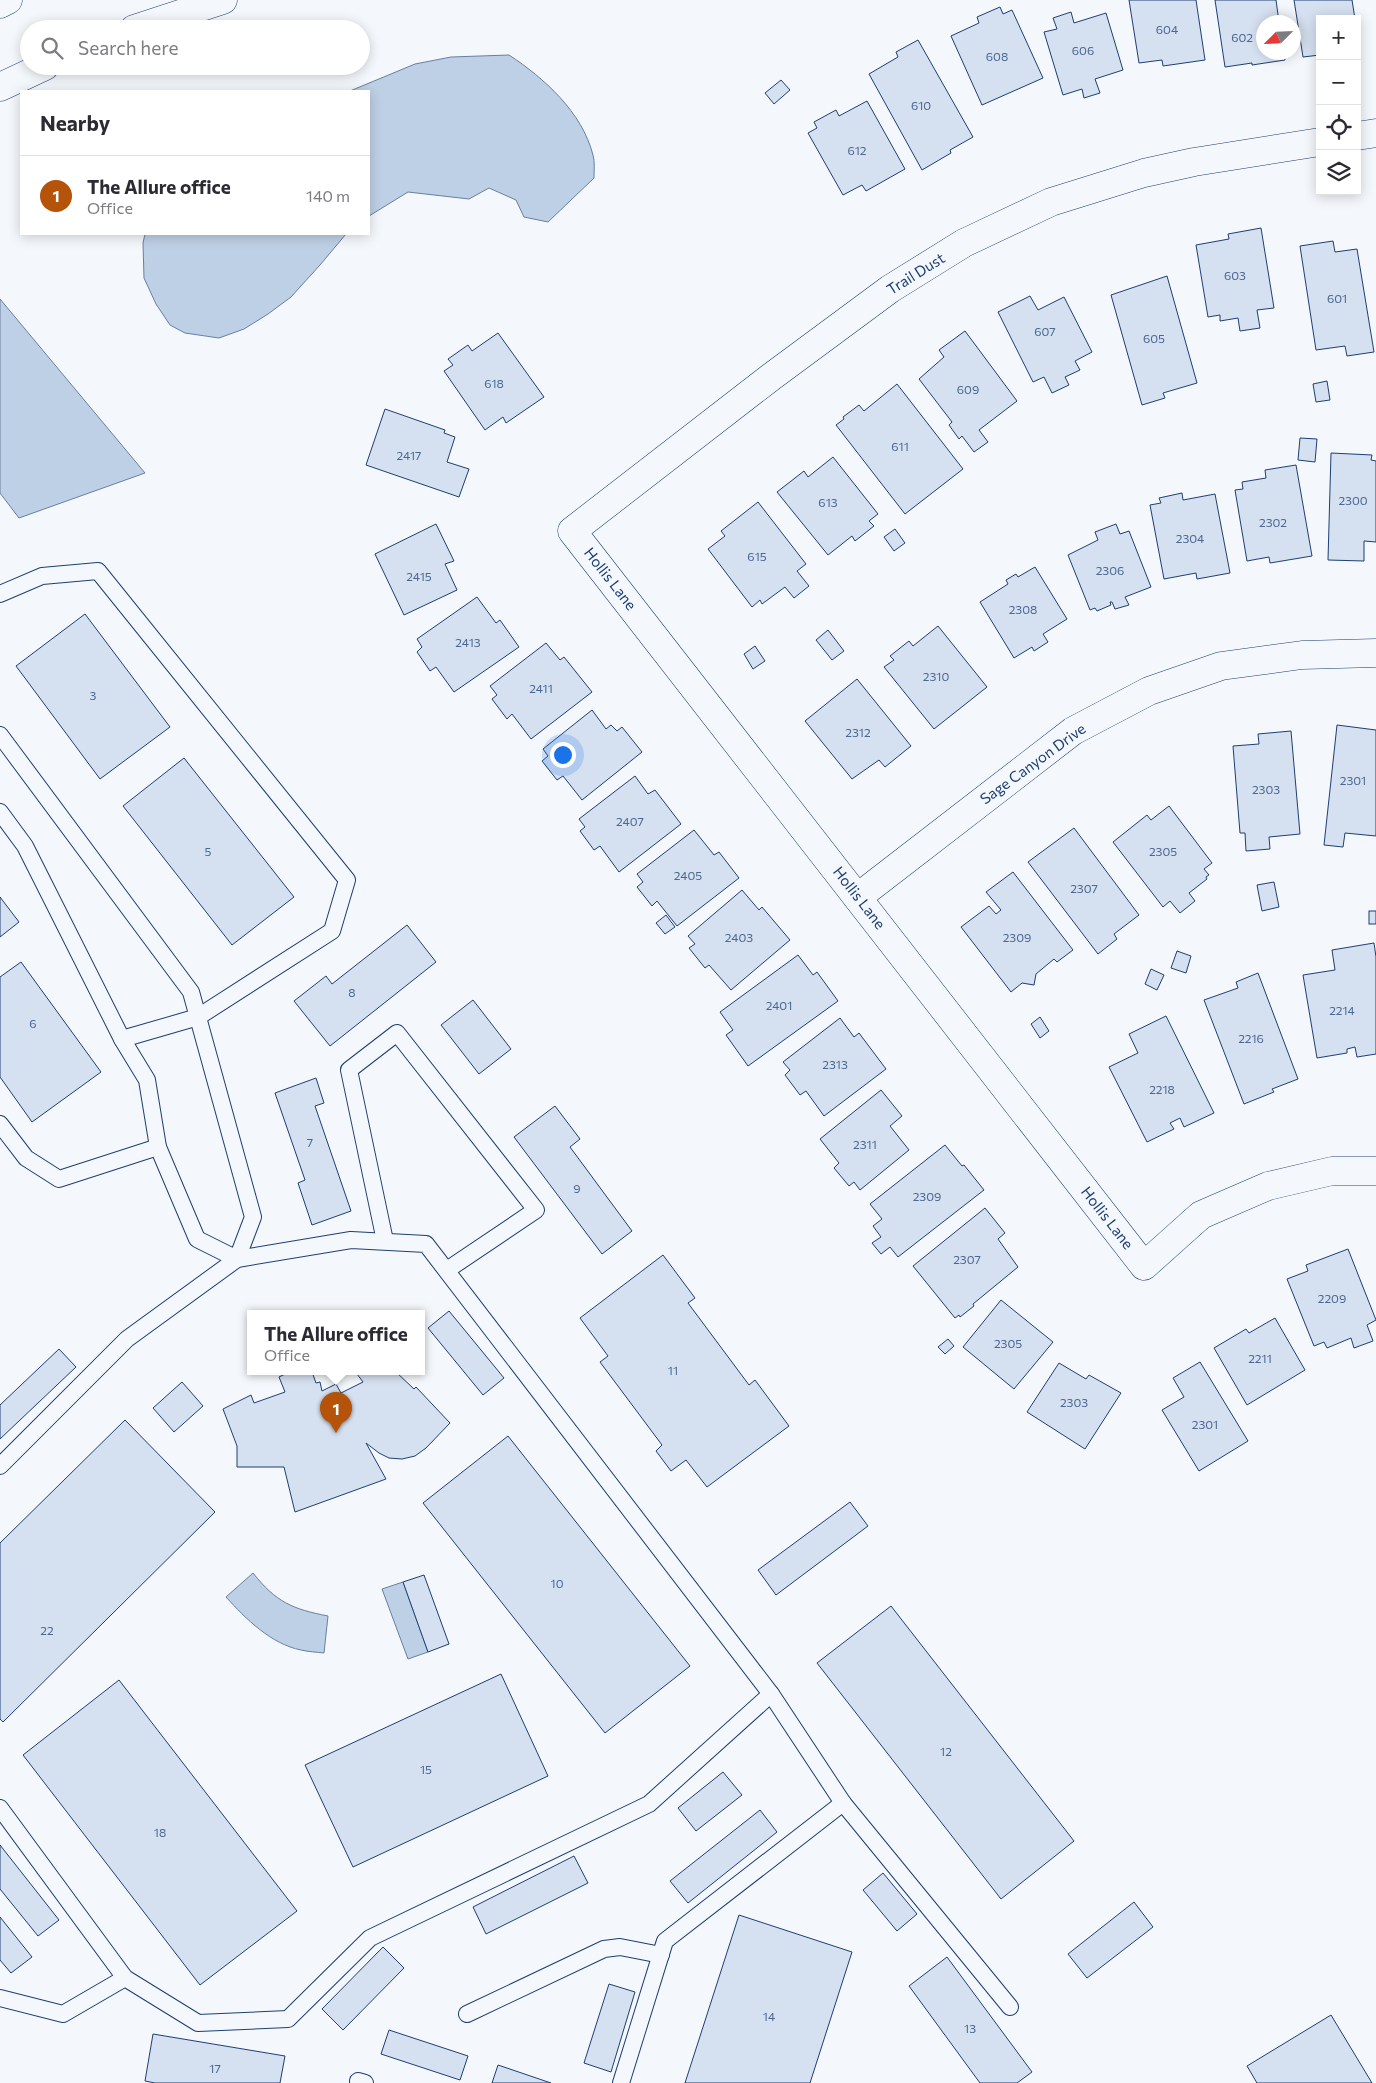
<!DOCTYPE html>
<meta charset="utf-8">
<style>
body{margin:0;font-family:Commissioner,sans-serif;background:#f7f7f7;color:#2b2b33}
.controls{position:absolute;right:15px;top:15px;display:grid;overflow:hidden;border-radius:0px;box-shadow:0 2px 12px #0003}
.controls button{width:45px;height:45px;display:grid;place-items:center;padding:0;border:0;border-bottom:1px solid #e1e1e2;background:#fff;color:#2b2b33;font:25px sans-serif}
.compass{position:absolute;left:1256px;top:15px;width:45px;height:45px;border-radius:50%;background:#fff;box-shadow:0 2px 12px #0003;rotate:246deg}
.you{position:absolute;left:562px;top:754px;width:18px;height:18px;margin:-12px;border:4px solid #fff;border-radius:50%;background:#1a73e8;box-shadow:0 0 0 8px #1a73e833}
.badge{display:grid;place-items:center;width:32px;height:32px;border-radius:50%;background:#b45309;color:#fff;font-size:16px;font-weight:700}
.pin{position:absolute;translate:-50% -41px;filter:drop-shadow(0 1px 2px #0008)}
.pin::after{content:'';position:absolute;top:26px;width:18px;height:15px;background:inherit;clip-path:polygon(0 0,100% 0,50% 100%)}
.popup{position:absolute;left:247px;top:1310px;width:178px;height:65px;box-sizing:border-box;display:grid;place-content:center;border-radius:0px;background:#fff;filter:drop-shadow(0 1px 4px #0005);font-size:16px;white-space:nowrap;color:#7c7c81}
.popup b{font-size:19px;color:#2b2b33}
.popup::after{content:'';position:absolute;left:50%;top:100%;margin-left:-10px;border:10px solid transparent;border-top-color:#fff}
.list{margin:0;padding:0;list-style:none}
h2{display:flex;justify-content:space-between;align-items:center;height:65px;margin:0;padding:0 20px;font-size:21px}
h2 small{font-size:16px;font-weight:400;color:#7c7c81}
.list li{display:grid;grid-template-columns:32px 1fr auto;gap:15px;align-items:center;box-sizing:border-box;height:80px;padding:0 20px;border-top:1px solid #e1e1e2}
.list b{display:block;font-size:19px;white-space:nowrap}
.list p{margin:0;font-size:16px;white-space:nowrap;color:#7c7c81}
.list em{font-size:16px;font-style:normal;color:#7c7c81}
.icon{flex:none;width:28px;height:28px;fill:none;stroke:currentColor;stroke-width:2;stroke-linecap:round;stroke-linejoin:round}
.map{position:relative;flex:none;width:1376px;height:2083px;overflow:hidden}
.search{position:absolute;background:#fff;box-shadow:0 2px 12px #0003;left:20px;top:20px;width:350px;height:55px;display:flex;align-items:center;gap:12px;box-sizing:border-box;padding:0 18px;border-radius:28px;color:#7c7c81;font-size:19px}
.panel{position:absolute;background:#fff;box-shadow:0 2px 12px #0003;left:20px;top:90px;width:350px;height:145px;border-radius:0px}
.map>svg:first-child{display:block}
.water{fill:#bed0e5;stroke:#687fa3}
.building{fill:#d5e0f0;stroke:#1d3f73}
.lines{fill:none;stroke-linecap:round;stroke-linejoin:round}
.service-casing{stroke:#1d3f73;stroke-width:18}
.minor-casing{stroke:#1d3f73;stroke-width:29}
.tertiary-casing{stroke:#1d3f73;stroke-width:29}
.service{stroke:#f4f7fb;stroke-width:16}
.minor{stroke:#f4f7fb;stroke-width:28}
.tertiary{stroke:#f4f7fb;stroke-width:28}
.labels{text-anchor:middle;stroke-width:4;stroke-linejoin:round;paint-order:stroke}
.number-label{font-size:12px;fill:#4b6792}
.street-label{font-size:15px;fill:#1d3f73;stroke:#f4f7fb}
</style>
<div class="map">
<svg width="1376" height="2083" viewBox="0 0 1376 2083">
<rect width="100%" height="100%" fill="#f4f7fb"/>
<!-- water -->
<g class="water">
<path d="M509 55C544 78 582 112 593 155 595 162 594 170 594 178L548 222 524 217 516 200 489 188 469 199 408 192 369 216V91H350L415 64 451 57Z"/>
<polygon points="145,234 346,234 320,265 291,297 268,314 244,329 219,338 185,333 170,325 156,304 144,278 143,243"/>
<polygon points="0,299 145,473 19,518 0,493"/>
<path d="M253 1573C276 1602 292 1609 328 1616L324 1653C317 1652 309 1652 301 1650 271 1644 246 1619 226 1597Z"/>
<polygon points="403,1582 428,1652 408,1659 382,1589"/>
</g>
<!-- building -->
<g class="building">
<polygon points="1129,0 1196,0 1205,60 1163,66 1162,60 1139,63"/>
<polygon points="1215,0 1276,0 1279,22 1264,22 1264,52 1284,52 1285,60 1252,65 1252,63 1225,67"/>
<polygon points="1294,0 1352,0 1355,19 1320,19 1320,55 1303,57"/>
<polygon points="1000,7 1003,14 1012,10 1043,78 982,105 951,36 979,23 977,17"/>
<polygon points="1071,12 1074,23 1106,13 1123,70 1095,79 1100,93 1084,98 1082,89 1063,95 1044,32 1057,29 1053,18"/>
<polygon points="918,40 973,137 950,150 951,153 922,170 869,74 898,57 896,52"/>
<polygon points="781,80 790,90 774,104 765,93"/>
<polygon points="867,101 905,169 866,191 862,185 843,195 808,133 817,128 814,122 836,110 839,116"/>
<polygon points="1261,228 1274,308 1257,310 1260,328 1240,331 1238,318 1220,321 1220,315 1208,317 1196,245 1229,239 1228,234"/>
<polygon points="1333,241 1335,252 1357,249 1374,352 1347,356 1345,346 1316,350 1300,246"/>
<polygon points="1167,276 1197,383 1163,393 1165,398 1142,405 1111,295"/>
<polygon points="1030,296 1038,310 1064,297 1092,352 1075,361 1080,370 1065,377 1069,385 1052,393 1044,377 1033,382 998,312"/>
<polygon points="965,331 1017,401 979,430 988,442 974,452 962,436 959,439 949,425 952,422 919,379 944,357 939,350"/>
<polygon points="498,333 544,397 506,423 503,417 485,430 444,371 453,365 448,359 468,345 472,351"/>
<polygon points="1327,381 1330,400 1316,402 1313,384"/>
<polygon points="897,384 963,469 905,514 836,425 844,419 843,417 859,405 864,411"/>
<polygon points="385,409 445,430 444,433 455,437 447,462 469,469 459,497 366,465"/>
<polygon points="1300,438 1317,439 1315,462 1298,460"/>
<polygon points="1331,453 1372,455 1371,460 1376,461 1376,542 1364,541 1364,561 1328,560"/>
<polygon points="833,457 878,514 869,521 874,526 855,541 852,536 828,555 777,492 804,471 808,477"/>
<polygon points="1296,465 1312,556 1270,563 1269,557 1247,561 1235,490 1243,489 1242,482 1266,478 1265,470"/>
<polygon points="1182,493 1183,500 1215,494 1230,573 1197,579 1196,573 1164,579 1150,505 1161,503 1159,498"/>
<polygon points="758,502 806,564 797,571 809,586 794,598 785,587 762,604 760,600 752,607 708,549 725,536 721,531"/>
<polygon points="436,524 454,561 445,564 457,590 404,615 375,554"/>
<polygon points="1116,524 1120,534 1129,531 1151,587 1125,597 1129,605 1115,609 1112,602 1110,602 1111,605 1097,611 1095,608 1090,610 1068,555 1098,540 1095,532"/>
<polygon points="895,529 905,543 894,551 884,537"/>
<polygon points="1035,567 1067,619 1043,634 1048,642 1034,651 1032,647 1014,658 980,602 1008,584 1006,580 1016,574 1018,577"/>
<polygon points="477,597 496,623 500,620 519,647 454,692 436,667 430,671 417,652 422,647 417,639"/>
<polygon points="85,614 170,727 100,779 16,666"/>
<polygon points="938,626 987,687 934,729 884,667 894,660 890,656 909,641 913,646"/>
<polygon points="828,630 844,651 832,660 816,640"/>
<polygon points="546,643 560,660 564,657 592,692 531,739 512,714 507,719 492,699 497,695 490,686"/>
<polygon points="755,646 765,661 753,669 744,654"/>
<polygon points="857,679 911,746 885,767 879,760 852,779 805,721"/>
<polygon points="592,710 606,729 611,725 617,731 622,727 642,752 582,800 563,776 557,780 542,761 548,756 543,749"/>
<polygon points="1337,725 1376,730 1376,836 1345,833 1343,847 1324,845"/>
<polygon points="1291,731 1300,834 1269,837 1270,849 1246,851 1245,833 1240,833 1233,746 1259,744 1258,734"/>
<polygon points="184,758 294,897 232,945 123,806"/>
<polygon points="635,776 648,794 655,790 681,824 619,872 600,846 594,850 580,831 585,827 579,819"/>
<polygon points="1169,806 1212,863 1204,869 1209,875 1206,877 1207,879 1189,893 1195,901 1180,913 1170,901 1163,907 1113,842 1147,815 1151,820"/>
<polygon points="1074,828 1139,915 1114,934 1117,939 1098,954 1028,862"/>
<polygon points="694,830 714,855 719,852 739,878 677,926 657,901 652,906 637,887 643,882 637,874"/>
<polygon points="1013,872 1073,950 1057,962 1054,959 1036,974 1034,985 1022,983 1011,992 961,927 989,906 996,914 1001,910 986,892"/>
<polygon points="1274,882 1279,907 1262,911 1257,885"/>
<polygon points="742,890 759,910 762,907 790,940 731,990 709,965 705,968 689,948 695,944 688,936"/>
<polygon points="0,897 19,922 0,937"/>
<rect x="1369" y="911" width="7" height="13"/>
<polygon points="666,915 675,927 665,934 656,923"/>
<polygon points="407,925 436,962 330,1046 294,1001 326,976 332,984"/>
<polygon points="1374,943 1376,957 1376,1054 1357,1057 1355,1047 1347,1049 1347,1053 1317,1058 1303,975 1335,970 1332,950"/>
<polygon points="1177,951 1191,956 1186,973 1171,968"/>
<polygon points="798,955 813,975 817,972 838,1001 748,1066 726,1035 733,1030 720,1012"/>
<polygon points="21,962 101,1072 32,1122 0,1077 0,977"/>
<polygon points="1151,969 1164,975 1157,990 1145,984"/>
<polygon points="1258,973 1298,1079 1272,1089 1274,1092 1244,1104 1204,1000 1238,988 1236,982"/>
<polygon points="473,1000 511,1049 479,1074 441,1025"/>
<polygon points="1166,1016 1214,1113 1184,1127 1180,1118 1170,1123 1174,1129 1147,1142 1109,1067 1138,1053 1129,1034"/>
<polygon points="1040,1017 1049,1031 1040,1038 1031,1024"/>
<polygon points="840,1018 854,1037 859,1033 886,1069 824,1116 806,1091 800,1095 785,1075 790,1070 783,1062"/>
<polygon points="316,1078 324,1103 315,1106 351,1211 312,1225 298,1183 305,1180 275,1093"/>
<polygon points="881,1090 902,1116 890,1126 909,1150 860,1190 854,1182 849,1186 834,1168 839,1163 820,1139"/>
<polygon points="555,1106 580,1139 570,1147 632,1231 602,1254 514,1137"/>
<polygon points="945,1145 962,1166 964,1165 984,1190 898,1257 890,1247 881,1254 872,1243 881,1237 873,1226 882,1219 870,1204"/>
<polygon points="985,1208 1005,1233 998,1239 1018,1267 973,1304 974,1306 960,1317 959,1315 955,1318 913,1266"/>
<polygon points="1348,1249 1376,1320 1367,1325 1373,1341 1354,1348 1351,1338 1327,1348 1324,1342 1314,1346 1287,1279 1308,1271 1306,1265"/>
<polygon points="663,1255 695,1298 688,1303 749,1385 755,1380 789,1426 707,1487 686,1460 671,1471 656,1451 662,1445 600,1362 608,1356 580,1318"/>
<polygon points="1001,1300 1053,1342 1014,1389 963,1347"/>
<polygon points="449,1311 504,1378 483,1395 428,1328"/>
<polygon points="1275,1318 1305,1370 1247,1405 1214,1348 1246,1329 1249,1333"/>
<polygon points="948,1339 954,1346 945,1354 938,1347"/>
<polygon points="59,1349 76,1367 0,1439 0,1405"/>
<polygon points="1200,1362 1248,1441 1199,1471 1162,1410 1184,1397 1173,1378"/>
<polygon points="1059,1363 1086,1379 1089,1375 1121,1393 1085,1449 1027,1412"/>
<polygon points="289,1372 312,1372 316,1383 320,1382 322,1391 336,1384 341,1393 363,1382 357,1374 360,1372 396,1372 414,1389 416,1387 450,1423 426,1448 415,1456 402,1459 389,1458 379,1453 366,1443 386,1479 295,1512 284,1467 237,1467 237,1446 223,1409 251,1395 254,1403 285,1392 279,1377"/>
<polygon points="182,1382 203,1406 174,1432 153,1408"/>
<polygon points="125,1420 215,1512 3,1722 0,1719 0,1543"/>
<polygon points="508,1436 690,1666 605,1733 423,1503"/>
<polygon points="850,1502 868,1526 776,1595 758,1570"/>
<polygon points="424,1575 449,1644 428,1652 403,1582"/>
<polygon points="891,1606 1074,1841 1001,1899 817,1663"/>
<polygon points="501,1674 548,1776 353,1867 305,1765"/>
<polygon points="119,1680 297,1911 200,1985 23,1755"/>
<polygon points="723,1772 742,1795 696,1831 678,1808"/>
<polygon points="760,1810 777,1832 688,1903 670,1881"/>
<polygon points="0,1845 59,1920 38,1936 0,1889"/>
<polygon points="574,1856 588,1883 486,1934 473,1907"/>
<polygon points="883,1873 917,1914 897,1931 863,1890"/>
<polygon points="1134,1902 1153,1927 1087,1978 1068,1954"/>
<polygon points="739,1915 852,1952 810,2083 685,2083"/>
<polygon points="0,1917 32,1957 11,1973 0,1960"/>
<polygon points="383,1947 404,1968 343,2030 322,2009"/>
<polygon points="947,1957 1032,2072 1017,2083 980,2083 909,1986"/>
<polygon points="609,1984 635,1992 611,2072 584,2063"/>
<polygon points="1331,2015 1372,2083 1257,2083 1247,2066"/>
<polygon points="389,2030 468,2056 460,2080 381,2054"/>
<polygon points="153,2034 285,2056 280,2083 155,2083 145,2081"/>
<polygon points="498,2065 551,2083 492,2083"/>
</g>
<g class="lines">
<!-- service casing -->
<g class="service-casing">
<g id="service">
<polyline points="0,594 42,576 98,571 347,880 332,931 198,1017 122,1039"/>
<polyline points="0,735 191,992 253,1217 237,1259 197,1239 158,1147 147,1080 122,1039 25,846 0,812"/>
<polyline points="0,1124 26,1158 59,1179 158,1147"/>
<polyline points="385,1241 349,1070 397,1033 536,1210 447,1270"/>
<polyline points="0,1466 127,1339 237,1259 351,1240 426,1244 771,1694 843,1803 1010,2007"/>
<polyline points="0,1808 125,1978 198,2023 288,2019 370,1938 649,1804 771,1694"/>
<polyline points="0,1998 63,2014 125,1978"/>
<polyline points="467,2014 604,1949 620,1947 661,1955"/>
<polyline points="358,2081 365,2083"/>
<polyline points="621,2083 665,1941 843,1803"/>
</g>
</g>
<!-- minor casing -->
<g class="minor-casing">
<g id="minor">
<polyline points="1357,136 1376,133"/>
<polyline points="1320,142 1194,162 1144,173 1051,202 964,243 890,289 771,377 572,531 1144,1266 1201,1215 1268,1186 1332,1171 1376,1171"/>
<polyline points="858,897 1073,731 1149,691 1221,666 1302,655 1376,653"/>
</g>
</g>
<!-- tertiary casing -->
<g class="tertiary-casing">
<g id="tertiary">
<polyline points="0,4 8,0"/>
<polyline points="134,29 223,0"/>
<polyline points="0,87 45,66"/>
</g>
</g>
<!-- service -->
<use href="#service" class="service"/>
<!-- minor -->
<use href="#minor" class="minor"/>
<!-- tertiary -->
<use href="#tertiary" class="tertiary"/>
</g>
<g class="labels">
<!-- number labels -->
<g class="number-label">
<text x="1167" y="34">604</text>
<text x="1242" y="42">602</text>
<text x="1083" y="55">606</text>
<text x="997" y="61">608</text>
<text x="921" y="110">610</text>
<text x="857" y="155">612</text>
<text x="1235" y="280">603</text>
<text x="1337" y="303">601</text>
<text x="1045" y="336">607</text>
<text x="1154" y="343">605</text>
<text x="494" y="388">618</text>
<text x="968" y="394">609</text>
<text x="900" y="451">611</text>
<text x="409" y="460">2417</text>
<text x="1353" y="505">2300</text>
<text x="828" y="507">613</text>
<text x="1273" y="527">2302</text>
<text x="1190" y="543">2304</text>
<text x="757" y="561">615</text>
<text x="1110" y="575">2306</text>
<text x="419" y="581">2415</text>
<text x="1023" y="614">2308</text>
<text x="468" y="647">2413</text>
<text x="936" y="681">2310</text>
<text x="541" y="693">2411</text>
<text x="93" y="700">3</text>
<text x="858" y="737">2312</text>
<text x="1353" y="785">2301</text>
<text x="1266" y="794">2303</text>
<text x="630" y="826">2407</text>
<text x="208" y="856">5</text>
<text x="1163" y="856">2305</text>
<text x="688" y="880">2405</text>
<text x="1084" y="893">2307</text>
<text x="739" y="942">2403</text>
<text x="1017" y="942">2309</text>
<text x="352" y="997">8</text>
<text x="779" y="1010">2401</text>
<text x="1342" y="1015">2214</text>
<text x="33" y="1028">6</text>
<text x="1251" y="1043">2216</text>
<text x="835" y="1069">2313</text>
<text x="1162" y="1094">2218</text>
<text x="310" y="1147">7</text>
<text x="865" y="1149">2311</text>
<text x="577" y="1193">9</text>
<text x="927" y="1201">2309</text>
<text x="967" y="1264">2307</text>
<text x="1332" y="1303">2209</text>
<text x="1008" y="1348">2305</text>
<text x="1260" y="1363">2211</text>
<text x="673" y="1375">11</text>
<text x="1074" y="1407">2303</text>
<text x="1205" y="1429">2301</text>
<text x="557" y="1588">10</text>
<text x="47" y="1635">22</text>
<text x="946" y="1756">12</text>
<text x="426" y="1774">15</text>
<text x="160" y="1837">18</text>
<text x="769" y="2021">14</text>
<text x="970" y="2033">13</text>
<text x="215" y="2073">17</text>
</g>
<!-- street labels -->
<g class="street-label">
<text transform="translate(916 274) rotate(-32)" y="5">Trail Dust</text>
<text transform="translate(610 579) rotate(52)" y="5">Hollis Lane</text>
<text transform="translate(1033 764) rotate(-36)" y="5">Sage Canyon Drive</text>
<text transform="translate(859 898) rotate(52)" y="5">Hollis Lane</text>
<text transform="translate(1107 1218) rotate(52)" y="5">Hollis Lane</text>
</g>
</g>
</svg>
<div class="controls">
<button>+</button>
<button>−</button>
<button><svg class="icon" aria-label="locate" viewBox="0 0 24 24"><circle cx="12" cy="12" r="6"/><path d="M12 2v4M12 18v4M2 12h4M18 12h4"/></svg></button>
<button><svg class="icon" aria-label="layers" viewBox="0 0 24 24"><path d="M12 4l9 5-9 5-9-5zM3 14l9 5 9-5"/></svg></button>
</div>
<svg class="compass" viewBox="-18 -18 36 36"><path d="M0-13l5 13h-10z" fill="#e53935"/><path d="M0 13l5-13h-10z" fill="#7c7c81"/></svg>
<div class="you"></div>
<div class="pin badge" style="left:336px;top:1433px">1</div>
<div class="popup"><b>The Allure office</b>Office</div>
<div class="search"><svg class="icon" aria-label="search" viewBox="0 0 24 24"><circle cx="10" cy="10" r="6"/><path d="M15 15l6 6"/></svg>Search here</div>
<section class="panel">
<h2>Nearby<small></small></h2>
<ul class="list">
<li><span class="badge">1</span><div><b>The Allure office</b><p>Office</p></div><em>140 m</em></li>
</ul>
</section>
</div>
